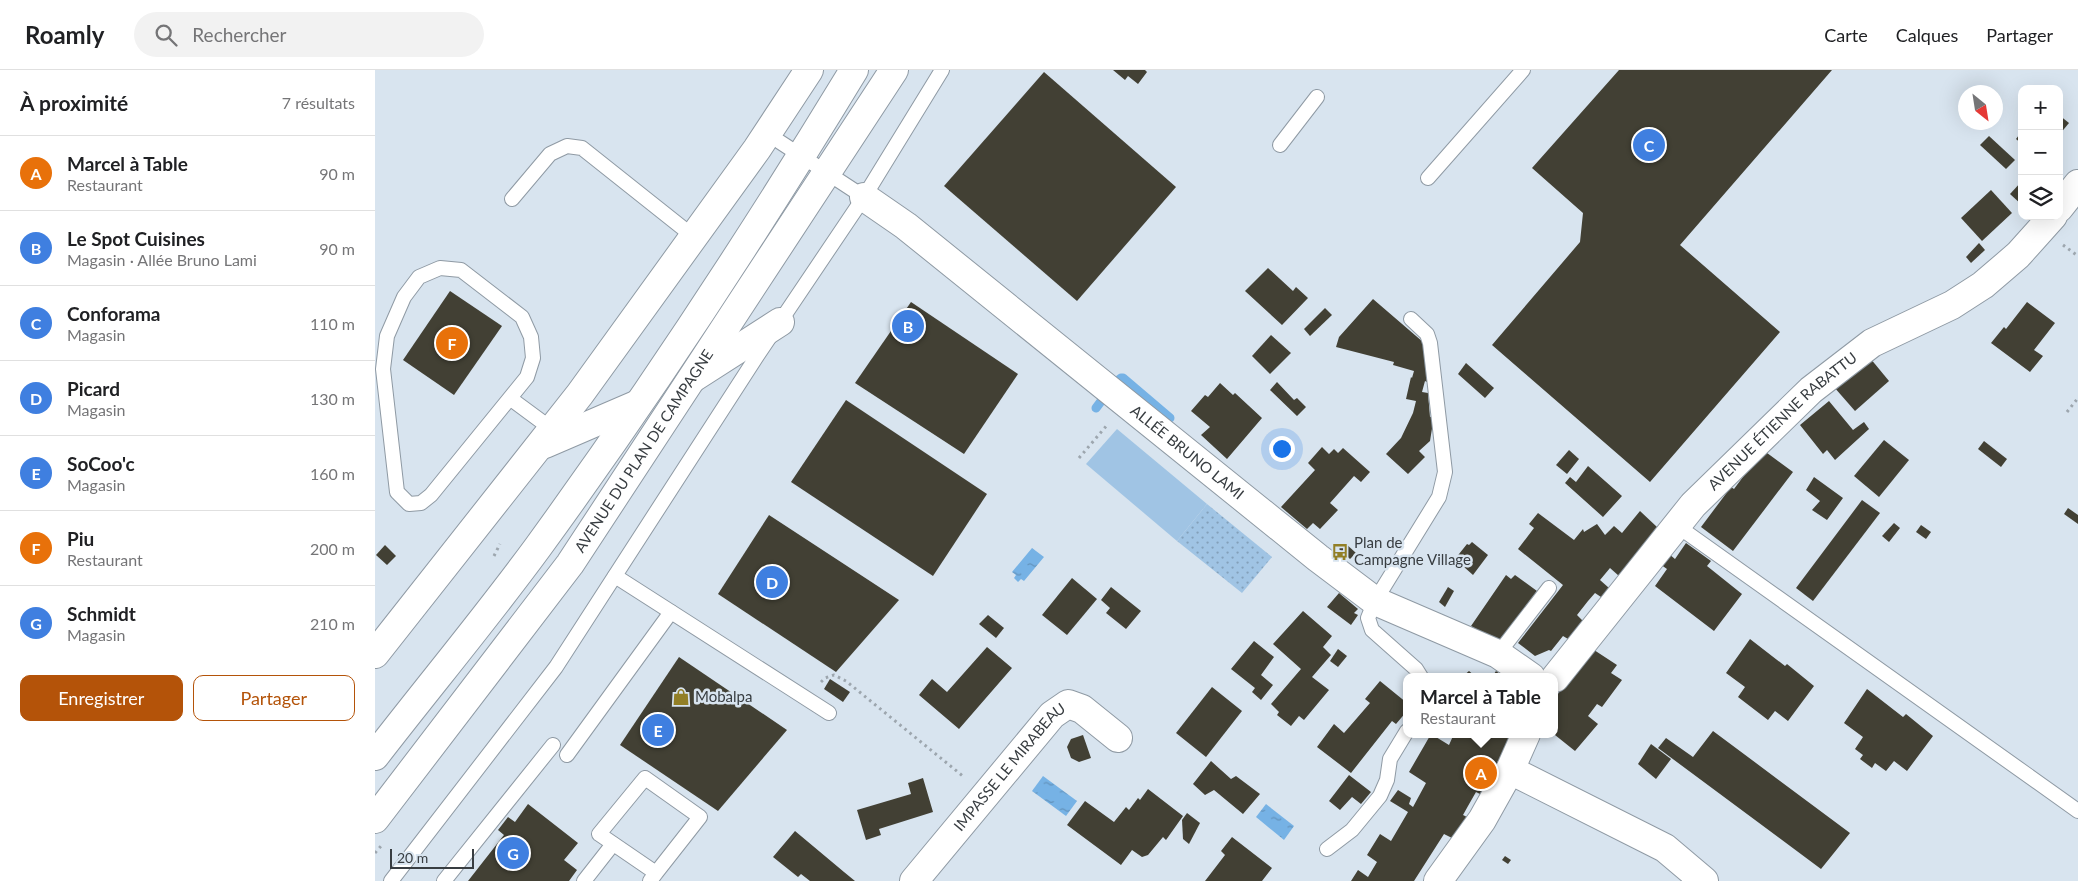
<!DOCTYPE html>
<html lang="fr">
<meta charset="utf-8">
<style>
body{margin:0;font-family:Lato,sans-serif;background:#f2f2f2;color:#202124}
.controls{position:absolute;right:15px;top:15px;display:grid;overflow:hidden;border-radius:10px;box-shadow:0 5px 20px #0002}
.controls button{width:45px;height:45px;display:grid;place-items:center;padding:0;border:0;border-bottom:1px solid #e0e0e0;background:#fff;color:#202124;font:25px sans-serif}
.compass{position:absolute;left:1583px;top:15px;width:45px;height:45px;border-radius:50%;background:#fff;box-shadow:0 5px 20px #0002;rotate:150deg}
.scale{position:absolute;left:15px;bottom:12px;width:84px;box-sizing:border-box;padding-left:5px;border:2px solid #383d41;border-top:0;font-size:14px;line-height:18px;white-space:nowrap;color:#383d41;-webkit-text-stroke:4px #d8e4ef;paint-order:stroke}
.you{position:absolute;left:906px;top:378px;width:18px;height:18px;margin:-12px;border:4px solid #fff;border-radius:50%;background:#1a73e8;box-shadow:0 0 0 8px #1a73e833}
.badge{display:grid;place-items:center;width:32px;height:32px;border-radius:50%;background:#b45309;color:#fff;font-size:16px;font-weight:700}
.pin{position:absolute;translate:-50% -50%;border:2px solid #fff;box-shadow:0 1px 5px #0006}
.popup{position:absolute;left:1028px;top:603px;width:155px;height:65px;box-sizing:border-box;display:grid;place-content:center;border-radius:10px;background:#fff;filter:drop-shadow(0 1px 4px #0005);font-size:16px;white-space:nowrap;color:#757577}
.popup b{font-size:19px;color:#202124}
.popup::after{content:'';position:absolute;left:50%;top:100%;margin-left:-10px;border:10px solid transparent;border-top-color:#fff}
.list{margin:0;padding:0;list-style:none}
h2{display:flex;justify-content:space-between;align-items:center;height:65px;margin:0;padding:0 20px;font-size:21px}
h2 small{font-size:16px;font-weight:400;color:#757577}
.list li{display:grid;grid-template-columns:32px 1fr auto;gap:15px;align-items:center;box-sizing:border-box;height:75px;padding:0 20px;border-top:1px solid #e0e0e0}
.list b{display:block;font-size:19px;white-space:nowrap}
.list p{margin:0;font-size:16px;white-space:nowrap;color:#757577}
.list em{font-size:16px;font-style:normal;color:#757577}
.actions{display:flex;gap:10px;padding:15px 20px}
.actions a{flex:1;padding:11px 0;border:1px solid #b45309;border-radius:10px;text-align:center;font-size:18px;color:#b45309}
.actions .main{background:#b45309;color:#fff}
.icon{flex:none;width:28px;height:28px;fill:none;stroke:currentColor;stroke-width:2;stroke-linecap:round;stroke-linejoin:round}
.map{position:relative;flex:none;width:1703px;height:811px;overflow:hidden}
header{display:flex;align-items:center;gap:30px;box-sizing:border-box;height:70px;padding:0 25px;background:#fff;border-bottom:1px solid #e0e0e0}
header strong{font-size:24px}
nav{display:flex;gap:28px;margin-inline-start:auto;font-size:18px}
.search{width:350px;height:45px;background:#f2f2f2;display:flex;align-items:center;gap:12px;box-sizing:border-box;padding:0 18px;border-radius:28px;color:#757577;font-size:19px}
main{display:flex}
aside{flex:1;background:#fff}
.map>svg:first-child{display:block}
.green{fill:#a0c4e4}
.park{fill:url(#park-dots)}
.water{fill:url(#water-ripples)}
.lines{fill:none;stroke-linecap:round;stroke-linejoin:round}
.stream{stroke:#76b2e5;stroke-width:9}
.building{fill:#424034}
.lane-casing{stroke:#8f9aa4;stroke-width:16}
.street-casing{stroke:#8f9aa4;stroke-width:30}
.secondary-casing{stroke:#8f9aa4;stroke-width:30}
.path{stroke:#9da6ae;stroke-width:3;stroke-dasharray:2.5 4;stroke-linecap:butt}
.lane{stroke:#fff;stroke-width:14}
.street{stroke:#fff;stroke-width:28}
.secondary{stroke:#fff;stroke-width:28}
.labels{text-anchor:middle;stroke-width:5;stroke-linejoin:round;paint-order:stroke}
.street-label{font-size:15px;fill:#383d41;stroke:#d8e4ef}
.poi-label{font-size:15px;fill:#383d41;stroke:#d8e4ef;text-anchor:start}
</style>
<header>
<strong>Roamly</strong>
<div class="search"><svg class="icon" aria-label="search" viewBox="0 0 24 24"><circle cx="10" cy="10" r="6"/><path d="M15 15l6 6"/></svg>Rechercher</div>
<nav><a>Carte</a><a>Calques</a><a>Partager</a></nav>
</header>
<main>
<aside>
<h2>À proximité<small>7 résultats</small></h2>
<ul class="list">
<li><span class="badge" style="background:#e8710a">A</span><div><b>Marcel à Table</b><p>Restaurant</p></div><em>90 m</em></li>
<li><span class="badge" style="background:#3f7fe0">B</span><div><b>Le Spot Cuisines</b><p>Magasin · Allée Bruno Lami</p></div><em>90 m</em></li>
<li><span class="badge" style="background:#3f7fe0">C</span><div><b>Conforama</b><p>Magasin</p></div><em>110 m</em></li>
<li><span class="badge" style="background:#3f7fe0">D</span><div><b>Picard</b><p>Magasin</p></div><em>130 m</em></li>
<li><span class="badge" style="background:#3f7fe0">E</span><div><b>SoCoo'c</b><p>Magasin</p></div><em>160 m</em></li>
<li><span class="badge" style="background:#e8710a">F</span><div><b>Piu</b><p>Restaurant</p></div><em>200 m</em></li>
<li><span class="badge" style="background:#3f7fe0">G</span><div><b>Schmidt</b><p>Magasin</p></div><em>210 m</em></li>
</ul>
<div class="actions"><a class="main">Enregistrer</a><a>Partager</a></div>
</aside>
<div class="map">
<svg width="1703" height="811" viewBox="0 0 1703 811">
<defs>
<pattern id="park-dots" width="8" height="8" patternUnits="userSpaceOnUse" patternTransform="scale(1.25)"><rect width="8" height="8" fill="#a0c4e4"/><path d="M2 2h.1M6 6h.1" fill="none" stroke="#83a0ba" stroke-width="1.8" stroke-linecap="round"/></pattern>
<pattern id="water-ripples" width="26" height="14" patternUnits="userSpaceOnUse" patternTransform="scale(1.25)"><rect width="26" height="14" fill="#76b2e5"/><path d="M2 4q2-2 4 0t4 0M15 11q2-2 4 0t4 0" fill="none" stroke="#6292bb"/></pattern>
</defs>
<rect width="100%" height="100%" fill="#d8e4ef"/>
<!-- green -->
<polygon class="green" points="742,359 832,434 802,471 711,394"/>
<!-- park -->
<polygon class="park" points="832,434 897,487 867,523 802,471"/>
<!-- water -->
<g class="water">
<polygon points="657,478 669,487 649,511 646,509 643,512 639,508 641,505 637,502"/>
<polygon points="668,706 702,731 691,746 657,721"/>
<polygon points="891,734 919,756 909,770 881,747"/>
</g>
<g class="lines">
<!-- stream -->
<g class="stream">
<polyline points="741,312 746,308 748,308 795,348"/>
<polyline points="721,338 727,330"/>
</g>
</g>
<!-- building -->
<g class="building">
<polygon points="738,0 770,0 772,2 763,14 753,6 750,10"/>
<polygon points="1244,0 1457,0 1305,175 1405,262 1275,412 1117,275 1205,172 1208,143 1157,98"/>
<polygon points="669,2 801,117 702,231 569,116"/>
<polygon points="1684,45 1694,53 1684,65"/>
<polygon points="1647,61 1647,74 1641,69"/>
<polygon points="1614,66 1640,90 1631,99 1605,75"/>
<polygon points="1647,111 1647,135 1635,124"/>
<polygon points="1616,120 1637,143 1607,171 1586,148"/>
<polygon points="1604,173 1610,180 1596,193 1591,187"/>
<polygon points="893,198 918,221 921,217 933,228 907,255 870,221"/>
<polygon points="75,221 127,256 79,325 28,290"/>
<polygon points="998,229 1048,272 1052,312 1050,311 1047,322 1053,323 1055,347 1059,346 1055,371 1044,381 1050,387 1033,404 1011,384 1026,368 1038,343 1041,331 1031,329 1036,307 1037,308 1039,301 1018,295 1019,292 961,277 964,267"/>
<polygon points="536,232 643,304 589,384 480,313"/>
<polygon points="1652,232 1680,253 1659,280 1668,286 1655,302 1616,273 1629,257 1631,259"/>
<polygon points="950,238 957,245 935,266 929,259"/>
<polygon points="896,265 916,283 895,304 877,286"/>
<polygon points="1495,288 1514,311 1480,341 1459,317"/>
<polygon points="1091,293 1119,318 1110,328 1083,304"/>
<polygon points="902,312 919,330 922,328 931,337 922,346 895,320"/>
<polygon points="845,313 858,325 860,323 887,348 852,389 826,365 835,357 816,341 830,325 833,327"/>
<polygon points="471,330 612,424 558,506 416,412"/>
<polygon points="1454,331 1478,360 1489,352 1494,359 1460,390 1452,380 1448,384 1425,355"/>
<polygon points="1509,370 1534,390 1504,427 1479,406"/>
<polygon points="1609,371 1632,389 1626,397 1603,379"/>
<polygon points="947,377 954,384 959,379 963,383 968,378 995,402 986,412 979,406 955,433 963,440 945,459 938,453 932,459 906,437 940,400 933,393"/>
<polygon points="1194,380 1204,389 1192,404 1181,395"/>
<polygon points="1388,380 1418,402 1358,481 1326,457 1356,417 1359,419"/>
<polygon points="1213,396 1247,426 1228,447 1190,413 1195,407 1201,412"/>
<polygon points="1439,407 1468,428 1452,450 1437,440 1445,431 1431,420"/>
<polygon points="1487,430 1505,443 1438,531 1421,518"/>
<polygon points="1693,438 1703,445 1703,454 1689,444"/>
<polygon points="1265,441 1282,457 1244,506 1235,498 1225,510 1234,518 1226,527 1220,523 1213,531 1202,545 1208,551 1193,569 1188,566 1176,581 1174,580 1160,586 1143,573 1188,515 1143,479 1159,458 1154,454 1163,443 1199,470 1208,459 1209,462 1222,454 1230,465 1239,456 1247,463"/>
<polygon points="394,445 524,530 461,602 343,524"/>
<polygon points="1519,453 1525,458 1514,472 1507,466"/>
<polygon points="1546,455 1556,462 1551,469 1541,462"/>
<polygon points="1097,472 1113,485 1098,505 1080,489 1092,474 1094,475"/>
<polygon points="970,473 981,483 975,489 964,479"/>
<polygon points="1311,473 1336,491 1332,496 1367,524 1339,561 1280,516 1292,499 1279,490 1288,479 1300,489"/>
<polygon points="10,475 21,486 12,495 1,485"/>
<polygon points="1131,505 1136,509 1140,505 1162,521 1124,572 1096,556"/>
<polygon points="697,508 722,529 692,565 667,545"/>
<polygon points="736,517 766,541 751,559 731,543 735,538 726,530"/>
<polygon points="1073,517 1079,521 1070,537 1064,532"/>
<polygon points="964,523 983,539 979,543 983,545 976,555 952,537"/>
<polygon points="928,541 957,566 948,577 956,585 937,607 954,620 929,650 924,646 916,656 902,645 904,642 896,634 926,599 898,574"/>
<polygon points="613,545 629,558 621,568 604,554"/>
<polygon points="1375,569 1410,596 1412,594 1439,616 1413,651 1400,641 1393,650 1363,627 1370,617 1351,603"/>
<polygon points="879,571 899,587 886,605 898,615 886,630 877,622 880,618 856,599"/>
<polygon points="612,577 637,598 584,659 544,625 557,609 572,622"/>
<polygon points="1216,578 1242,595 1236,603 1247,610 1227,637 1222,634 1213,646 1223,654 1200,681 1180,665 1180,642 1182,638 1180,636 1180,628"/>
<polygon points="963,579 972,586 963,597 955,591"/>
<polygon points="304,587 412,660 343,741 245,675"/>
<polygon points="1094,601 1101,607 1087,607"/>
<polygon points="1121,601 1129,607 1117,607"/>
<polygon points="455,609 475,622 468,632 449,619"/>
<polygon points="1005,611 1032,633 1032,641 1021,654 1017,651 976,703 942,677 959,654 969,663 995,633 990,629"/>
<polygon points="837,617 867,641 831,687 801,663"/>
<polygon points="1492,619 1528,647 1531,644 1558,666 1532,701 1519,691 1511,701 1500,693 1497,698 1485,689 1488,685 1480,679 1488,667 1469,653"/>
<polygon points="1338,661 1475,763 1446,799 1283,678 1291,668 1318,687"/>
<polygon points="1056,664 1074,675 1078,666 1076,664 1134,664 1132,667 1137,670 1105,724 1101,722 1093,736 1088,745 1092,747 1079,769 1069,764 1039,811 976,811 983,800 993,807 1002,792 992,785 1005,764 1016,771 1033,742 1015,731 1023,720 1036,728 1034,734 1038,737 1051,713 1034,702"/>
<polygon points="708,665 716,688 704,692 696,688 692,677 696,669"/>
<polygon points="1276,674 1296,689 1281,709 1263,694"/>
<polygon points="836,691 856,709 861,706 885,724 868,744 839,720 830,725 818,714"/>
<polygon points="974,705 996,722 986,734 977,727 965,740 954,731"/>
<polygon points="548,708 558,742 504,759 506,765 491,770 482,740 536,724 533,713"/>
<polygon points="773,719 808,746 791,770 788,767 773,785 767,787 757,780 746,795 692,755 710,731 739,752 751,737 754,740 763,728 765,730"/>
<polygon points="153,734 203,773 189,790 202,800 194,811 93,811 129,765 123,760 133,747 140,752"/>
<polygon points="812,743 825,753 814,774 808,769 807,750"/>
<polygon points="420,761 469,802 480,811 435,811 426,804 423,807 398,787"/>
<polygon points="857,767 897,798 887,811 830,811 850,785 846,781"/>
<polygon points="1130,786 1136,790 1133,794 1127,790"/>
</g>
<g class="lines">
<!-- lane casing -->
<g class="lane-casing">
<g id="lane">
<polyline points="405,72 489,127"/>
<polyline points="905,75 942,27"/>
<polyline points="1053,108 1148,0"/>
<polyline points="137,129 175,84 192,76 207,78 319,167"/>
<polygon points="65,198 86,200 147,247 156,267 158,288 152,307 56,425 46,433 34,434 22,422 8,299 12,266 29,227 44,207"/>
<polyline points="1036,249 1052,264 1055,273 1070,402 1064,427 1000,531 993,548 997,560 1041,599 1046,607"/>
<polyline points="136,329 178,360"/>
<polyline points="1301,455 1703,741"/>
<polyline points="240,506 454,643"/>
<polyline points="1123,584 1174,518"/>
<polyline points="192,685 296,542"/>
<polyline points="952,779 977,760 1005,726 1012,710 1015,689 1032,661"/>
<polyline points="16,811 181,597 382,286 489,127 567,0"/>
<polyline points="69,811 178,675"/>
<polyline points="209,811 238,774"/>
<polyline points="275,811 281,803 325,747 270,708 224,764 281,803"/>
</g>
</g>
<!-- street casing -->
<g class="street-casing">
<g id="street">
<path id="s1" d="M489 127 531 156 943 488 1000 531 1123 584 1156 607"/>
<polyline points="1684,138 1703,114"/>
<polyline points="318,308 405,252"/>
<polyline points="170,374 263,334"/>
<polyline points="0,584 205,324 382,79 434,0"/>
<path id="s2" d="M1180 608 1318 435 1436 320 1497 273 1577 235 1608 215 1643 185 1678 146"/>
<polyline points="1135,700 1290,778 1329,811"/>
<path id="s3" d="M539 811 677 645 693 634 707 639 743 668"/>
<polyline points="1063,811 1107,750 1135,700 1151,664"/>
</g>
</g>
<!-- secondary casing -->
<g class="secondary-casing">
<g id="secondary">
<path d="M0 686C54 616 111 548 163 477 275 323 380 163 479 0"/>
<path id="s4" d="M0 749 195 494 519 0"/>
</g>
</g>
<!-- path -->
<g class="path">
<polyline points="1688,175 1703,186"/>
<polyline points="1692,342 1703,328"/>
<polyline points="704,388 733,354"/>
<polyline points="119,486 125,474"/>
<polyline points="446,612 450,608 459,605 471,611 589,707"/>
<polyline points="0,783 6,776"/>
</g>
<!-- lane -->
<use href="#lane" class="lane"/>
<!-- street -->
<use href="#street" class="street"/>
<!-- secondary -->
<use href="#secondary" class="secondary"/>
</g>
<!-- icons -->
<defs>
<g id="bus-bare" transform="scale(1.35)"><path d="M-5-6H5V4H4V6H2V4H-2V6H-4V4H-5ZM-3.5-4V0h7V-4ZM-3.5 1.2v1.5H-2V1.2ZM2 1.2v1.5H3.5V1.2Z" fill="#927f26" stroke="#d8e4ef" stroke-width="2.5" paint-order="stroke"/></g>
<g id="shop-bare" transform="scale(1.35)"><path d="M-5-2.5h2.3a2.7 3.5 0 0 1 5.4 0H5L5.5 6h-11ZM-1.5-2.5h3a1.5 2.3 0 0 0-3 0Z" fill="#927f26" stroke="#d8e4ef" stroke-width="2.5" paint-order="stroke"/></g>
</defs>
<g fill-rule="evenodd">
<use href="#bus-bare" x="965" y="482"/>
<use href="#shop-bare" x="306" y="627"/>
</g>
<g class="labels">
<!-- street labels -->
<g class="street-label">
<text dy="5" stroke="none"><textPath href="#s2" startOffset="344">AVENUE ÉTIENNE RABATTU</textPath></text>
<text dy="5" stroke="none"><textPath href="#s4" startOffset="456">AVENUE DU PLAN DE CAMPAGNE</textPath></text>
<text dy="5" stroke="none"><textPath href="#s1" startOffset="412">ALLÉE BRUNO LAMI</textPath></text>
<text dy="5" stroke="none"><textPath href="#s3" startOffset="149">IMPASSE LE MIRABEAU</textPath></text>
</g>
<!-- poi labels -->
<g class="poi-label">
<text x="979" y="478">Plan de<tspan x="979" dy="17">Campagne Village</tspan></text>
<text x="320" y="632">Mobalpa</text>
</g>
</g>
</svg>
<div class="controls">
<button>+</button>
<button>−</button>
<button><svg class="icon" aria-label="layers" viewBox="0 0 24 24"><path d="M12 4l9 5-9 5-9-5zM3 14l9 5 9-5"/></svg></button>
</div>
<svg class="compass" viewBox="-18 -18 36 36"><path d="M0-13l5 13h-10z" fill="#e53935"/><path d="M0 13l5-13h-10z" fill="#757577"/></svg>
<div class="scale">20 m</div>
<div class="you"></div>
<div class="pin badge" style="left:1106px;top:703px;background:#e8710a">A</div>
<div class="popup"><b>Marcel à Table</b>Restaurant</div>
<div class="pin badge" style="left:533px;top:256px;background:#3f7fe0">B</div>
<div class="pin badge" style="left:1274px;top:75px;background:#3f7fe0">C</div>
<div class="pin badge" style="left:397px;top:512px;background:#3f7fe0">D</div>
<div class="pin badge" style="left:283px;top:660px;background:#3f7fe0">E</div>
<div class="pin badge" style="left:77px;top:273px;background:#e8710a">F</div>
<div class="pin badge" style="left:138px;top:783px;background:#3f7fe0">G</div>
</div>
</main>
